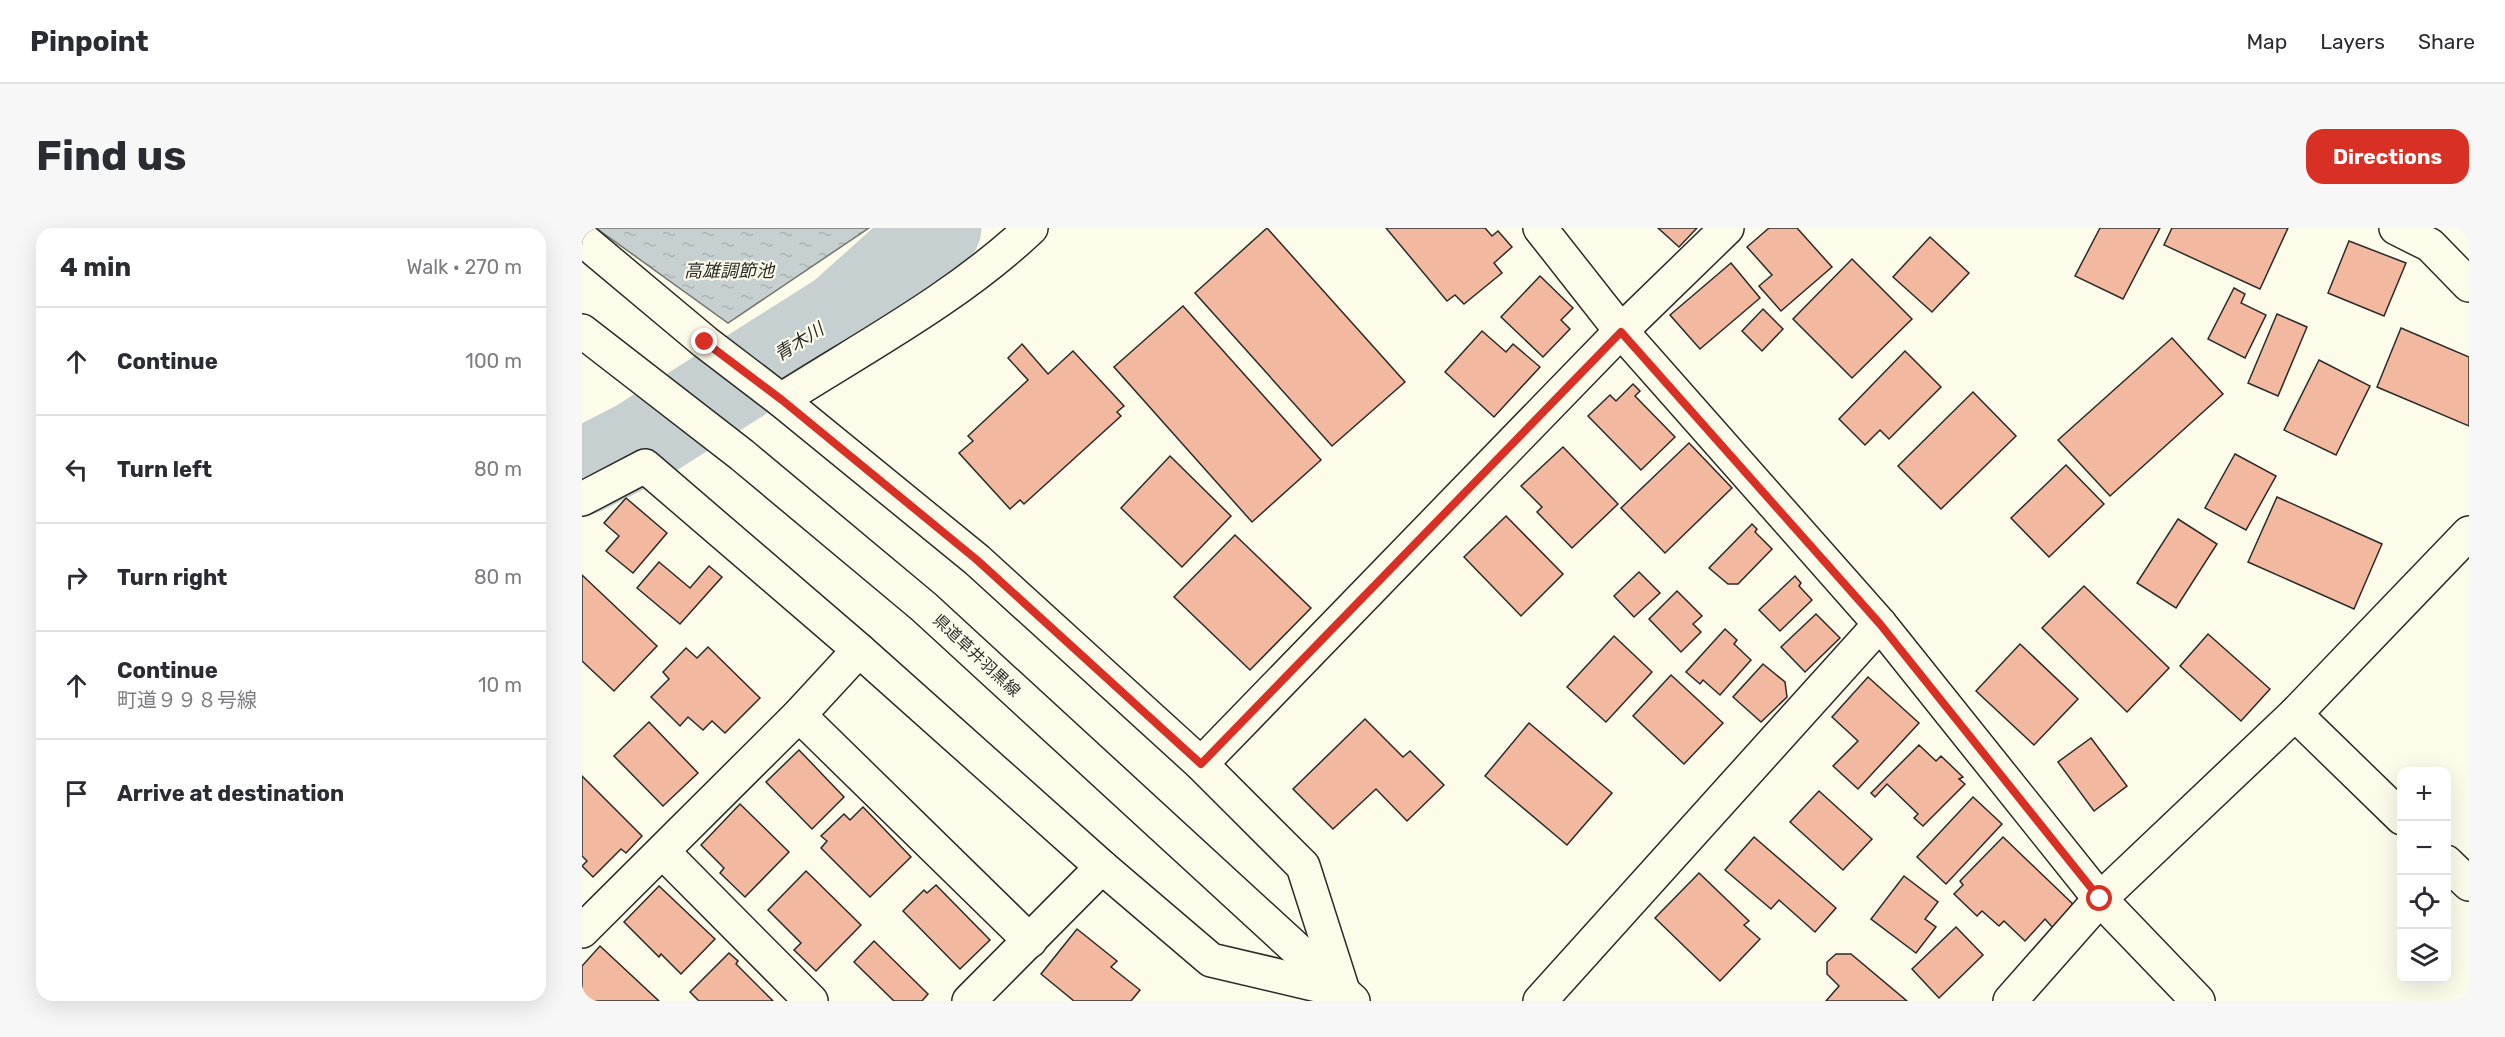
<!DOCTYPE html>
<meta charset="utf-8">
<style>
body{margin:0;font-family:Rubik,"Noto Sans JP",sans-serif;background:#f7f7f7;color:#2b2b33}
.controls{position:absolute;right:18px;bottom:18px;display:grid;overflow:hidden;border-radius:12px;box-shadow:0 6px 24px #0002}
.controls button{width:54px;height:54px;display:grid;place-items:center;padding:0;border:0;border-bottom:2px solid #e1e1e2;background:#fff;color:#2b2b33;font:30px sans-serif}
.stop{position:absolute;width:18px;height:18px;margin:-14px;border:4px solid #d93025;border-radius:50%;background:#fff}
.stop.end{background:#d93025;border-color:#fff;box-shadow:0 2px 6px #0008}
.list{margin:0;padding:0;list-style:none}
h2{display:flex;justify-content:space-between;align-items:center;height:78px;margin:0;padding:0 24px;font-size:26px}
h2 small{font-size:20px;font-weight:400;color:#7c7c81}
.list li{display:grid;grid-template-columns:39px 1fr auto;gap:18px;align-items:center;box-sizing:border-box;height:108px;padding:0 24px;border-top:2px solid #e1e1e2}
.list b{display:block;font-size:22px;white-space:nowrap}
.list p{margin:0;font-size:20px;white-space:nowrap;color:#7c7c81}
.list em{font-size:20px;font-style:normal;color:#7c7c81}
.icon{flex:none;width:33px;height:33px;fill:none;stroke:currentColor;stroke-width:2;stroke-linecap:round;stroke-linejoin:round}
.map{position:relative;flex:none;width:1887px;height:773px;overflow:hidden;border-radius:18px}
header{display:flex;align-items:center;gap:36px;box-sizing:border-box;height:84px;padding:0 30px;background:#fff;border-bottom:2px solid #e1e1e2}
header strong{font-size:28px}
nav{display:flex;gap:33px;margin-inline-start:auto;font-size:21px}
.intro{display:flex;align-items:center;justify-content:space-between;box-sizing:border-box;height:144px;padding:0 36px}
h1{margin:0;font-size:42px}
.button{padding:15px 27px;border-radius:18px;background:#d93025;color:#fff;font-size:21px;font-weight:700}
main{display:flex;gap:36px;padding:0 36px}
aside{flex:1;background:#fff;border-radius:18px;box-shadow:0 6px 24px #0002}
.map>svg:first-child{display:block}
.water{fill:url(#water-ripples);stroke:#74746e;stroke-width:1.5}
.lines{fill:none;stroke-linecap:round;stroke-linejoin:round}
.river{stroke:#c7d0d0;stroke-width:87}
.building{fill:#f2b8a0;stroke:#2b2b2b;stroke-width:1.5}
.minor-casing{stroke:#2b2b2b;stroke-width:36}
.major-casing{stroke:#2b2b2b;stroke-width:36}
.minor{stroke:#fdfbea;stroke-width:33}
.major{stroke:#fdfbea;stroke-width:33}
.route{stroke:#d93025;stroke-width:8}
.labels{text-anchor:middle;stroke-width:4.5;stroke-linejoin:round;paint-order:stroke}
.street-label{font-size:16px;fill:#2b2b2b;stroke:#fdfbea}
.water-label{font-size:18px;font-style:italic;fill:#2b2b2b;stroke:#fdfbea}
</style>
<header>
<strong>Pinpoint</strong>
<nav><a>Map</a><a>Layers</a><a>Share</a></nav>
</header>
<div class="intro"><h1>Find us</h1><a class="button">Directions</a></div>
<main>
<aside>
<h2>4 min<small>Walk · 270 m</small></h2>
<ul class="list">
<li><svg class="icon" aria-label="ahead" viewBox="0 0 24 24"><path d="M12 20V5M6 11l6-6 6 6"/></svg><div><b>Continue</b></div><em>100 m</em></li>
<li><svg class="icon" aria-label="left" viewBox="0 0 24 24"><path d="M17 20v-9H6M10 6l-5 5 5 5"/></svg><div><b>Turn left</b></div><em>80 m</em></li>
<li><svg class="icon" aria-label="right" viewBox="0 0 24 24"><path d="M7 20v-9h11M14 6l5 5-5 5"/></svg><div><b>Turn right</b></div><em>80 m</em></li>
<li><svg class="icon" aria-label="ahead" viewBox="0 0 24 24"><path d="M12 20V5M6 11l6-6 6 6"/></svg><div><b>Continue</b><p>町道９９８号線</p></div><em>10 m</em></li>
<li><svg class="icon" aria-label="arrive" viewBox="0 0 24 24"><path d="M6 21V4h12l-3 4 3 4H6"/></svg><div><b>Arrive at destination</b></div></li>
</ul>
</aside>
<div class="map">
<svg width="1887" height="773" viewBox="0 0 1887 773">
<defs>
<pattern id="water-ripples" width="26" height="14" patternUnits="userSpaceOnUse" patternTransform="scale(1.5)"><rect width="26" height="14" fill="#c7d0d0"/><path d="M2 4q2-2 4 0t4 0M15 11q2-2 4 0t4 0" fill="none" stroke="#abb3b3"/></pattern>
</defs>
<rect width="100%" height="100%" fill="#fdfbea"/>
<!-- water -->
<polygon class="water" points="14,0 287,0 146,95"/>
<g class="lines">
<!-- river -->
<polyline class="river" points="0,244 55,216 259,87 356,0"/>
</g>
<!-- building -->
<g class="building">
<polygon points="685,0 823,154 750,218 613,65"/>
<polygon points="804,0 903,0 910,8 916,3 930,19 912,35 920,45 882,76 873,67 865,73"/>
<polygon points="1076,0 1115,0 1097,19"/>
<polygon points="1187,0 1215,0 1250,39 1199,83 1177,58 1190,47 1165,19"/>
<polygon points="1518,0 1578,0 1541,71 1493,48"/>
<polygon points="1590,0 1706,0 1678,61 1582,17"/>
<polygon points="1348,9 1387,45 1350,84 1311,49"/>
<polygon points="1767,13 1824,35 1802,88 1746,65"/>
<polygon points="1270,31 1330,91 1270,150 1211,91"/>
<polygon points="1149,35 1178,70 1118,121 1088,87"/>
<polygon points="958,48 991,80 979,92 988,101 961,129 919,89"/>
<polygon points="1652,60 1663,66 1659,75 1684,87 1663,130 1626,111"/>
<polygon points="601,78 739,232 670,294 532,139"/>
<polygon points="1181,81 1201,101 1180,123 1160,103"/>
<polygon points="1695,86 1725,99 1696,168 1666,155"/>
<polygon points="1819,100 1887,129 1887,198 1795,159"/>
<polygon points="900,103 924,124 931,116 958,139 912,189 863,144"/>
<polygon points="1590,110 1641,166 1528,268 1476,212"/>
<polygon points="440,116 466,146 491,123 542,178 535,184 539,188 442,276 438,272 428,281 377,225 391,213 386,208 446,152 426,130"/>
<polygon points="1323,123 1359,159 1307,211 1298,202 1283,217 1257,191"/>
<polygon points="1737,132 1788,158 1754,227 1702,202"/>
<polygon points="1051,156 1058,163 1053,168 1093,209 1059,242 1006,188 1028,167 1034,173"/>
<polygon points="1391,164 1434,208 1359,281 1316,238"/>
<polygon points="1107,215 1150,260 1083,325 1039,280"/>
<polygon points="981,219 1036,276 990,320 955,284 960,279 939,258"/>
<polygon points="1653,226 1694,248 1664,302 1623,280"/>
<polygon points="588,228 649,288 600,339 539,280"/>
<polygon points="1484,237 1522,276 1467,329 1429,290"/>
<polygon points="1695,269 1800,316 1772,381 1666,334"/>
<polygon points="44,270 85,305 51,345 24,323 37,308 22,295"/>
<polygon points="924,288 981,346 939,388 882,329"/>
<polygon points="1596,291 1635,316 1594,380 1555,355"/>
<polygon points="1170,296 1175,301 1173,304 1190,321 1156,356 1146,356 1127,340"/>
<polygon points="653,307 729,380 668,442 592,369"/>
<polygon points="77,334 108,360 127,338 140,349 98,396 55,360"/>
<polygon points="1057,344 1078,365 1052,389 1032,368"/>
<polygon points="0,347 75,418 32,463 0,433"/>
<polygon points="1213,348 1219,355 1217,358 1230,372 1198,403 1177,382"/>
<polygon points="1502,358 1587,440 1545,484 1460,400"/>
<polygon points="1095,363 1120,388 1111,396 1119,404 1099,424 1067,391"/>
<polygon points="1234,386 1258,410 1223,444 1199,419"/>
<polygon points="1143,401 1155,412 1152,416 1169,432 1138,467 1121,452 1118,456 1104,444"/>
<polygon points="1626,406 1688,461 1659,493 1598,438"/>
<polygon points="1032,408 1070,444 1024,494 985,459"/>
<polygon points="1438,416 1496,471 1452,517 1394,463"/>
<polygon points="126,419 178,470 143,505 130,493 121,502 106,489 98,498 69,469 87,451 81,444 104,420 115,430"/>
<polygon points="1181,436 1203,454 1205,469 1179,494 1151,469"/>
<polygon points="1089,447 1141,495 1102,536 1051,488"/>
<polygon points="1286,449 1337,495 1276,561 1251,538 1276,513 1250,489"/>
<polygon points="783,491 821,529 828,523 862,557 825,593 794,561 751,601 711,561"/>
<polygon points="67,494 116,545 81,578 32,528"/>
<polygon points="947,495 1030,565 985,617 903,548"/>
<polygon points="1509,510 1545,558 1512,583 1476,534"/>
<polygon points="1337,517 1354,533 1359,528 1381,549 1377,551 1383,556 1341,598 1332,590 1336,586 1305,556 1293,569 1289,565"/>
<polygon points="217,522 262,569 230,601 184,554"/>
<polygon points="0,548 60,608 44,625 39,621 11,649 0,638 5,633 0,628"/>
<polygon points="1237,563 1290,611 1261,642 1208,594"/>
<polygon points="1391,569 1420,596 1364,656 1335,629"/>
<polygon points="158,576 207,624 163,669 138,645 142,640 119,617"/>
<polygon points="281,579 329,629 288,669 239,620 245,613 239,608 262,586 268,592"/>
<polygon points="1172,609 1254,680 1233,704 1197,672 1189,681 1143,642"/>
<polygon points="1421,609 1493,678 1472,701 1463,691 1443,713 1422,693 1417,698 1400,683 1395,688 1372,666 1381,657 1378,653"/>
<polygon points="224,643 279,697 234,743 212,722 219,715 186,682"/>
<polygon points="1117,645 1167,693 1162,697 1178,711 1138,753 1073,690"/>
<polygon points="1322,648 1356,674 1343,691 1354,699 1334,725 1289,691"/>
<polygon points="354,657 408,712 378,741 321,683 342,662 345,665"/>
<polygon points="77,658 133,711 99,746 79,726 77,729 42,694"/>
<polygon points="1374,699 1401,727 1357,770 1330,741"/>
<polygon points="495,701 535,733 529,739 558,762 549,773 492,773 459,746"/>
<polygon points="292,713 346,766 340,773 312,773 272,734"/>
<polygon points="18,718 77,773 0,773 0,738"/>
<polygon points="147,725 156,733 154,736 191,773 117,773 108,764"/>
<polygon points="1254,726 1269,726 1325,773 1244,773 1257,758 1245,746 1245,734"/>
</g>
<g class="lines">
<!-- minor casing -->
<g class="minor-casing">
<g id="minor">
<polyline points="958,0 1039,103 1298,396 1518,671 1616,773"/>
<polyline points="1814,0 1848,17 1887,57"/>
<polyline points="0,11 123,114 199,172 395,332 619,536 721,638 761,763 629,732 520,639 277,422 63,238 0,271"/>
<path d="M199 172C284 118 376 69 449 0"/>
<polyline points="1713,486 1820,590"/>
<polyline points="217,487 448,713"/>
<polyline points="619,536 1039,103 1145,0"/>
<polyline points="81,624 229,773"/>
<polyline points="1864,634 1887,656"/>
<polyline points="0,703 217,487 277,422"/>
<polyline points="387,773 520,639"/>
<polyline points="958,773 1298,396"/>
<polyline points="1428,773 1518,671 1713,486 1887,305"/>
</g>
</g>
<!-- major casing -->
<g class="major-casing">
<polyline id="major" points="0,103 160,227 342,379 771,773"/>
</g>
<!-- minor -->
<use href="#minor" class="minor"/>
<!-- major -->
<use href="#major" class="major"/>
</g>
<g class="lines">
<!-- route -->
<polyline class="route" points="123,114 200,172 395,332 619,536 1039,104 1298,396 1518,671"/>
</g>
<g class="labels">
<!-- street labels -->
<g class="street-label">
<text transform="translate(395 427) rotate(43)" y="6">県道草井羽黒線</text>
</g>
<!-- water labels -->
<g class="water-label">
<text x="147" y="49">高雄調節池</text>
<text transform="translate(217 114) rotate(-32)" y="6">青木川</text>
</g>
</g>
</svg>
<div class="controls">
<button>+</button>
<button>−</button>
<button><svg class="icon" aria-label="locate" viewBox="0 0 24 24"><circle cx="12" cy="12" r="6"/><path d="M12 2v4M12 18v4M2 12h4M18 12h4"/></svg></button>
<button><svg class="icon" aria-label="layers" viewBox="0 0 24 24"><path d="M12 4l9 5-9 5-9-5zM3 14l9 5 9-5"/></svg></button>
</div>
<div class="stop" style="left:1518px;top:671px"></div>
<div class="stop end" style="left:123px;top:114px"></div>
</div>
</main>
